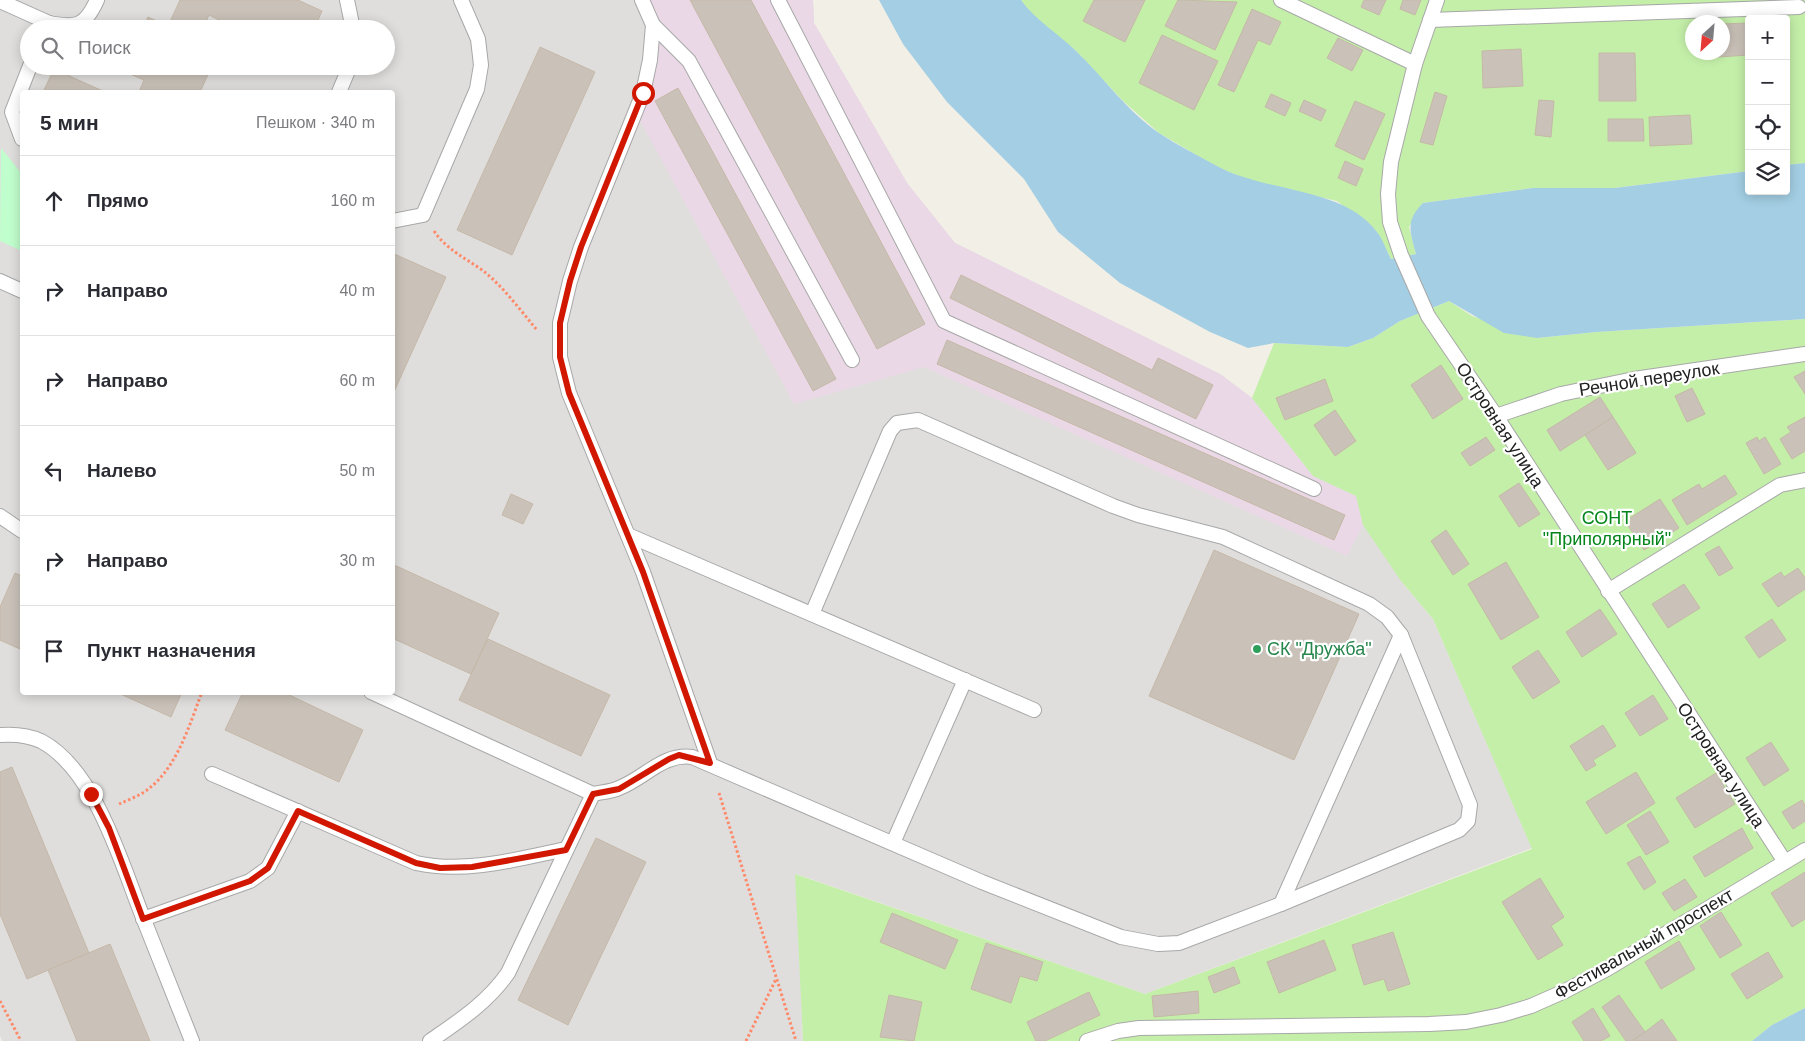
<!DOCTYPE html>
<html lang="ru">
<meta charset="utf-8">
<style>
body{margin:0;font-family:Helvetica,sans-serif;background:#f2f2f3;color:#2b2b33}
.controls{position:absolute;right:15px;top:15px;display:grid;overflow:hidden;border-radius:5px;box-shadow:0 2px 12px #0003}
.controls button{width:45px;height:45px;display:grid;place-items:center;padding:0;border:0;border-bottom:1px solid #e1e1e2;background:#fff;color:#2b2b33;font:25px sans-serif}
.compass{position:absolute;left:1685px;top:15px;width:45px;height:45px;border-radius:50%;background:#fff;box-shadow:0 2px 12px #0003;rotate:206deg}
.stop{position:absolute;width:15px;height:15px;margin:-11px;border:4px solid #d11700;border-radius:50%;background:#fff}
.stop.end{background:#d11700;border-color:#fff;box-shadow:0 1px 5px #0008}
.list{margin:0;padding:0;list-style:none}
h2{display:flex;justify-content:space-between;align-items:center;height:65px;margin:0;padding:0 20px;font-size:21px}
h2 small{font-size:16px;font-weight:400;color:#7c7c81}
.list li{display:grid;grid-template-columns:32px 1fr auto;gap:15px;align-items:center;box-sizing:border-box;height:90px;padding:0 20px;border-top:1px solid #e1e1e2}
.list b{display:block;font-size:19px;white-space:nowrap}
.list em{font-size:16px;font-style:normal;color:#7c7c81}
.icon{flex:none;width:28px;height:28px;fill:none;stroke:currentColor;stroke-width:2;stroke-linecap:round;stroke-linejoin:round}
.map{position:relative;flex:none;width:1805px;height:1041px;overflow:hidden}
.search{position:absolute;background:#fff;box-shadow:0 2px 12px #0003;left:20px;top:20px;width:375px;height:55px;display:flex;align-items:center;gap:12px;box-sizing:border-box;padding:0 18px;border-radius:28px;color:#7c7c81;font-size:19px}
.panel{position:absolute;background:#fff;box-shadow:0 2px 12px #0003;left:20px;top:90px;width:375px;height:605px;border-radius:5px}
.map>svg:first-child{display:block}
.residential{fill:#dfdedd;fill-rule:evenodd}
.industrial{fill:#ebd8e6}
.grass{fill:#c4efa9;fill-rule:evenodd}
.park{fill:#c1fecd}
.water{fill:#a3cee3}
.building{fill:#cac2b9;stroke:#c5b8a7}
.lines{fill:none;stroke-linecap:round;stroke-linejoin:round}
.lane-casing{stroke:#a8a8a8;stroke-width:16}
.path{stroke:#ff8a6a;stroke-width:3;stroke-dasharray:2.5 2.5;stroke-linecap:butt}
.lane{stroke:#fff;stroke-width:14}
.route{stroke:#d11700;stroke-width:6}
.leisure-dot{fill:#2e9e5b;stroke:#fff;stroke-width:2}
.labels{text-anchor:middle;stroke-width:4.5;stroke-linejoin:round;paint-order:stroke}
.street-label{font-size:18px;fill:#212121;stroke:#fff}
.park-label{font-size:18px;fill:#03851b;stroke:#fff}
.leisure-label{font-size:18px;fill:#27864d;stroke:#fff;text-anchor:start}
</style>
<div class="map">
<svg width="1805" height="1041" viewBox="0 0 1805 1041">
<rect width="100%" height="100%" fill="#f2efe6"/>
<!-- residential -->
<path class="residential" d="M0 0H813L814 23 907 183 955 243 1220 374 1252 398 1313 476 1356 496 1401 581 1433 619 1532 848 1145 994 796 874 803 1041H2L0 1036ZM29 29H386V66H29ZM22 92H392V692H22Z"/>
<!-- industrial -->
<polygon class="industrial" points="642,0 813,0 814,23 907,183 955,243 1220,374 1252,398 1313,476 1356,496 1363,525 1347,556 924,367 794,404 636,113 653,25"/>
<!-- grass -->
<g class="grass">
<path d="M1021 0H1805V163L1786 165V19H1749V171L1615 188H1533L1423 203 1409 227 1416 254 1391 259 1377 232 1337 201 1250 181 1217 167 1159 133 1123 101 1074 49 1033 16ZM1692 22H1722V52H1692Z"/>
<polygon points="1449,301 1472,316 1537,338 1596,332 1805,319 1805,1008 1772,1025 1752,1041 803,1041 795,874 1145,994 1532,849 1433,619 1401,581 1363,525 1356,496 1313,476 1252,398 1274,343 1348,347 1373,338 1400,321"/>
</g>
<!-- park -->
<polygon class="park" points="1,148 22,174 22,251 0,241"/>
<!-- water -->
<g class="water">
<path d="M879 0H1021C1036 21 1058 33 1076 51 1104 78 1127 111 1159 133 1177 145 1197 155 1215 165 1264 193 1343 186 1377 232 1383 239 1386 250 1391 259L1416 254C1410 231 1405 221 1423 203L1533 188H1615L1749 171V191H1786V165L1805 163V319L1596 332 1537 338 1504 333 1449 301 1400 321 1373 338 1348 347 1274 343 1248 348 1210 332 1120 283 1058 232 1024 179 947 102 903 44Z"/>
<polygon points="1805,1008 1805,1041 1752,1041 1772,1025"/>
</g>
<!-- building -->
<g class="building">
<polygon points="180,0 298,0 322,11 314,29 237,29 209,15 203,29 142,29 148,17 168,26"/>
<polygon points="690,0 751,0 925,324 877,349"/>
<polygon points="1094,0 1145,0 1125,42 1083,21"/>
<polygon points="1178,0 1237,2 1215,50 1165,26"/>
<polygon points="1364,0 1386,0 1379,15 1361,7"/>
<polygon points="1403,0 1421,0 1415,15 1400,9"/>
<polygon points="1252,9 1281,22 1270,45 1258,40 1234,92 1218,85"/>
<polygon points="1748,23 1749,55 1703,58 1703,52 1722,52 1722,24"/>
<polygon points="1162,35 1218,61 1194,110 1139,83"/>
<polygon points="1338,38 1363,50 1352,71 1327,58"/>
<polygon points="540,47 595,72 512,255 457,230"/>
<polygon points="1521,49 1523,86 1483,88 1482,51"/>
<polygon points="1599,53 1635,53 1636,101 1599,101"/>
<polygon points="125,66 212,66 200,92 139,92 144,80 123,71"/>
<polygon points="54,69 105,92 43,92"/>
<polygon points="678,88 836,379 813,391 655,101"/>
<polygon points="1435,92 1447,96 1433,145 1420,142"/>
<polygon points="1271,94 1291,103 1285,116 1265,107"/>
<polygon points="1304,100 1326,110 1321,121 1299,111"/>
<polygon points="1539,100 1554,101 1551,137 1535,135"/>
<polygon points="1355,101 1385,114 1364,160 1335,146"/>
<polygon points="1690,115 1692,144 1650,146 1649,117"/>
<polygon points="1608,119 1643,119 1644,141 1608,141"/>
<polygon points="1345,161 1363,169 1356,186 1338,178"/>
<polygon points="392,253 446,277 392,396"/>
<polygon points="961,275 1152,370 1158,358 1213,385 1196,419 950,298"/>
<polygon points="947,340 1345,515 1334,540 937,364"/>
<polygon points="1441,365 1463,399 1433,419 1411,385"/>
<polygon points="1805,371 1805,394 1794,377"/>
<polygon points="1325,379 1333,401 1285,420 1276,398"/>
<polygon points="1692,388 1705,414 1687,422 1675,396"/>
<polygon points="1600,397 1613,417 1560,451 1547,430"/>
<polygon points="1335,410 1356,441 1335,456 1314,425"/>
<polygon points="1613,417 1636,453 1608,470 1585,435"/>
<polygon points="1805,417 1805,451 1792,459 1780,439 1791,432 1787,427"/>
<polygon points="1486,437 1495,450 1470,466 1461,453"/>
<polygon points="1757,437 1759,441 1765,437 1781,464 1764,474 1746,443"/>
<polygon points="1725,475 1737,494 1687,525 1672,500 1699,484 1702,489"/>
<polygon points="1519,483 1540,514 1519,527 1499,496"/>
<polygon points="511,494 533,504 523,524 502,515"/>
<polygon points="1660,499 1679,528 1644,550 1625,521"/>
<polygon points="1446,530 1469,564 1453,575 1431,541"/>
<polygon points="1719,546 1733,568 1719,576 1705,554"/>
<polygon points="1214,550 1359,614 1294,760 1149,696"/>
<polygon points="1506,562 1539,617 1501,640 1468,584"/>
<polygon points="392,564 499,613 471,674 392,638"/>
<polygon points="1798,568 1805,578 1805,589 1778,607 1762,584 1781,572 1784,577"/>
<polygon points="15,573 22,576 22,650 0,640 0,607"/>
<polygon points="1684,584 1700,608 1668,628 1652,604"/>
<polygon points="1600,609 1617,634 1582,657 1566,632"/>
<polygon points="1772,619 1786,640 1759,658 1745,637"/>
<polygon points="488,639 610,695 581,756 459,700"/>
<polygon points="1538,650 1560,682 1533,699 1512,667"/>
<polygon points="116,692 182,692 171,717"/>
<polygon points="243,692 283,692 363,730 339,782 225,730"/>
<polygon points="1653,695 1668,719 1640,736 1625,713"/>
<polygon points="1603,725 1616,746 1593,760 1596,765 1586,771 1570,746"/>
<polygon points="1771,742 1789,770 1764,786 1746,758"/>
<polygon points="12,767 89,953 27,979 0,914 0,772"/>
<polygon points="1636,772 1655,803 1606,834 1586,802"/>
<polygon points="1716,773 1735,804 1695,828 1676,798"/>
<polygon points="1802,800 1805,805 1805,821 1793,829 1782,812"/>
<polygon points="1650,811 1669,842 1646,855 1627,825"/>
<polygon points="1742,828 1753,848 1705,877 1693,857"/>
<polygon points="596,838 646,862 568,1025 518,1000"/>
<polygon points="1640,856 1656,882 1644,890 1627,863"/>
<polygon points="1805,872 1805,919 1792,927 1771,893"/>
<polygon points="1540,878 1564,917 1551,926 1563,945 1538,960 1502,902"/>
<polygon points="1685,879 1697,897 1674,911 1662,893"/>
<polygon points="1721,912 1742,945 1720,958 1700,926"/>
<polygon points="892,913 958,940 945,969 880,942"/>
<polygon points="1393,932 1410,984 1388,991 1384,979 1364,985 1352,945"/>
<polygon points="1324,940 1336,970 1279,993 1267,962"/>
<polygon points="1679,941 1695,969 1661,989 1645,962"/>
<polygon points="986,943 1043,962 1037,981 1020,976 1011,1003 971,989"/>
<polygon points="110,944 150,1041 77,1041 48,970"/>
<polygon points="1768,952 1783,977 1747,999 1731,974"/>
<polygon points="1234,967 1240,983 1214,993 1208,977"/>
<polygon points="1198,991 1199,1013 1154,1017 1152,996"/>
<polygon points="1089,992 1100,1015 1045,1041 1036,1041 1027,1022"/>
<polygon points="889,995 922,1002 914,1041 880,1037"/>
<polygon points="1619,995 1645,1032 1632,1041 1626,1041 1602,1007"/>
<polygon points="1593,1008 1610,1036 1601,1041 1584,1041 1572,1022"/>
<polygon points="1662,1019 1677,1041 1632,1041 1645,1032"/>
</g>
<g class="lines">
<!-- lane casing -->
<g class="lane-casing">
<g id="lane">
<polyline points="347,0 353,29"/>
<polyline points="642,0 653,25 650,60 643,93 581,247 570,281 560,323 560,357 569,393 643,572 710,763"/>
<polyline points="778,0 944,321 1314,489"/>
<polyline points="1281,0 1415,64"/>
<polyline points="1437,0 1415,64 1391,162 1388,194 1390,222 1401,255 1428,316 1496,416 1785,862"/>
<polyline points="0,1 49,23"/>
<polyline points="1430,20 1799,7"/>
<polyline points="653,25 689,61 852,360"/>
<path d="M46 29 49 23C76 28 85 27 97 0"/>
<polyline points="339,92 350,66"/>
<polyline points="22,139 12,112 30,66"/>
<polyline points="392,221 423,215 477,89 481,65 478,39 461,0"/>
<polyline points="0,281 22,291"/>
<polyline points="1496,416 1561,394 1634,379 1805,354"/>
<polyline points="0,516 22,531"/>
<polyline points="628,535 1034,710"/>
<polyline points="1608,591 1780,485 1805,480"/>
<path d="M371 692 593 794C601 792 611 792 619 788 645 778 663 753 692 757L982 882 1121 937 1158 944 1179 943 1281 904 1459 830 1468 821 1470 805 1401 635 1387 617 1369 604 1223 537 1138 515 1113 506 918 420 897 423 890 431 812 614"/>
<path d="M0 735C14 734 28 735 41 741 96 770 122 866 144 920 160 961 176 1001 192 1041"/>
<path d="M212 774 416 863C466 874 517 859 566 849"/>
<polyline points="893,843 965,680"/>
<polyline points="1281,904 1401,635"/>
<polyline points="143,919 250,881 268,868 298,811"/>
<path d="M430 1041C459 1021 487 1003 508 973L593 794"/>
<polyline points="1087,1041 1118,1031 1139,1028 1429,1024 1466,1022 1501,1015 1531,1006 1565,991 1607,969 1805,850"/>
</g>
</g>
<!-- path -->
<g class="path">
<path d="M434 231C447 250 464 257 482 270 503 286 520 310 537 330"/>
<polyline points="719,793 796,1041"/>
<path d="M119 804C128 800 139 796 147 790 177 768 189 726 202 692"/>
<polyline points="0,1001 21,1041"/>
<polyline points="746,1041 776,979"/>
</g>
<!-- lane -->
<use href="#lane" class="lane"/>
</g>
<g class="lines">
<!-- route -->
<polyline class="route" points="91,794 109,828 143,919 250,881 268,868 298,811 416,863 440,868 472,867 566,850 593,794 619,789 669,759 679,755 710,763 643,572 569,393 560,357 560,323 570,281 581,247 643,93"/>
</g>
<!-- markers -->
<circle class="leisure-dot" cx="1257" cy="649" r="5"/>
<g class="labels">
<!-- street labels -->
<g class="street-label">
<text transform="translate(1649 379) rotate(-9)" y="6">Речной переулок</text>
<text transform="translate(1500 425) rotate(57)" y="6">Островная улица</text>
<text transform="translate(1721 765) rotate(57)" y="6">Островная улица</text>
<text transform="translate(1644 944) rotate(-30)" y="6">Фестивальный проспект</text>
</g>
<!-- park labels -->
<g class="park-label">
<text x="1607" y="524">СОНТ<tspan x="1607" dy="21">"Приполярный"</tspan></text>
</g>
<!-- leisure labels -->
<g class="leisure-label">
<text x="1267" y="655">СК "Дружба"</text>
</g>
</g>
</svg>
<div class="controls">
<button>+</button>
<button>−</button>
<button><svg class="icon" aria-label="locate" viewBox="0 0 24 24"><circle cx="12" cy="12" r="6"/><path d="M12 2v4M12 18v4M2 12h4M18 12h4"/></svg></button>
<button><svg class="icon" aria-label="layers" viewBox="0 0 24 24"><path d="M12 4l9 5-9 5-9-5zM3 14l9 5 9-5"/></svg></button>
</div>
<svg class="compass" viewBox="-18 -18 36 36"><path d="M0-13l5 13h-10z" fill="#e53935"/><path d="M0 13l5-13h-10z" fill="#7c7c81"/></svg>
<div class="stop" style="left:643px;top:93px"></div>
<div class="stop end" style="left:91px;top:794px"></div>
<div class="search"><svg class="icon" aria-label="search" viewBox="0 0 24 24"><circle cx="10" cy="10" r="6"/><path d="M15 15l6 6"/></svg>Поиск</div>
<section class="panel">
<h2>5 мин<small>Пешком · 340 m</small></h2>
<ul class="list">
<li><svg class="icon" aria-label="ahead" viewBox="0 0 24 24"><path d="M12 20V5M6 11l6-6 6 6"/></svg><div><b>Прямо</b></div><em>160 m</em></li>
<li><svg class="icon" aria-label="right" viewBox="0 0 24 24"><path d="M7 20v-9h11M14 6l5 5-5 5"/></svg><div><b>Направо</b></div><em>40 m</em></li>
<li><svg class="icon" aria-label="right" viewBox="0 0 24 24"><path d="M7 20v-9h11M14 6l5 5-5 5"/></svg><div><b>Направо</b></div><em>60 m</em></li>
<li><svg class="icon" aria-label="left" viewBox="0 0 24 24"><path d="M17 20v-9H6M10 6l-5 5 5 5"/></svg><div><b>Налево</b></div><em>50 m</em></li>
<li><svg class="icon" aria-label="right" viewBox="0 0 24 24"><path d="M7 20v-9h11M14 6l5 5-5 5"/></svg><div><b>Направо</b></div><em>30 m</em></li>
<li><svg class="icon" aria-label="arrive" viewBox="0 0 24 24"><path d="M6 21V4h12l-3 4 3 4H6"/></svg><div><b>Пункт назначения</b></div></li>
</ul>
</section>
</div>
